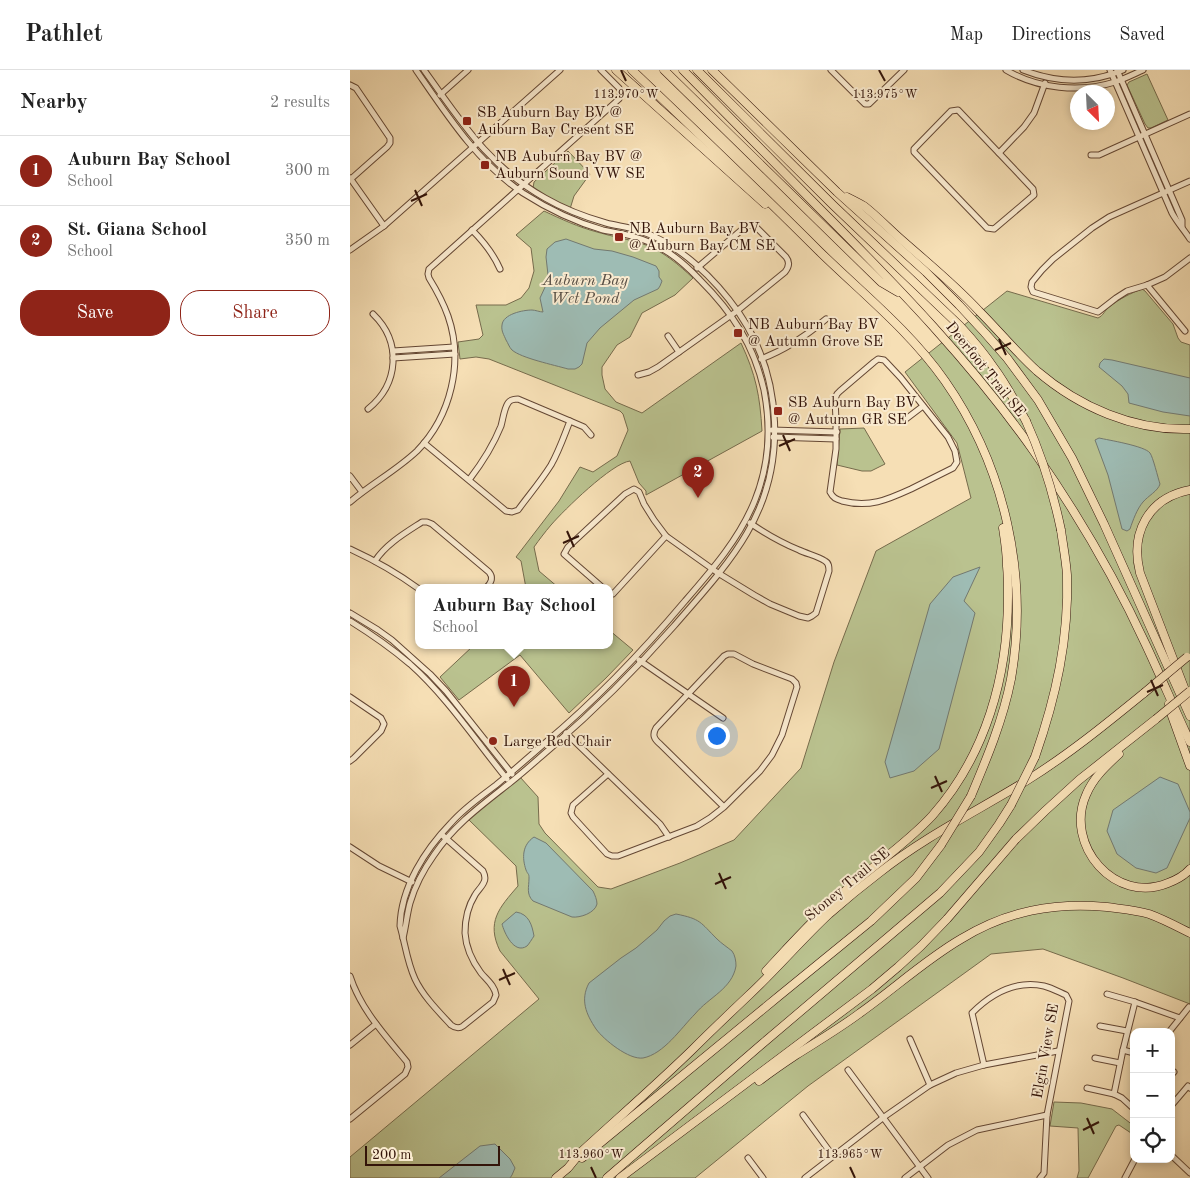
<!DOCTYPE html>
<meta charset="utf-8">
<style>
body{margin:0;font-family:"Old Standard TT",serif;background:#f6f6f6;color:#222}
.controls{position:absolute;right:15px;bottom:15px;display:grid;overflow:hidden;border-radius:10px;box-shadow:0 2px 8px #0003}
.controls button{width:45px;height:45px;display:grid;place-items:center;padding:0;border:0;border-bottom:1px solid #e0e0e0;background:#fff;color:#222;font:25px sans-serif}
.compass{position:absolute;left:720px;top:15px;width:45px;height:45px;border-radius:50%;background:#fff;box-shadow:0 2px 8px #0003;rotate:156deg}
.scale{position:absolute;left:15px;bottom:12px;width:135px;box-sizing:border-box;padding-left:5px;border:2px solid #331409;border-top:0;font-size:14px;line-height:18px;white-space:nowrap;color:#331409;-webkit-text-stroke:4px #f9eacf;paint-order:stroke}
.you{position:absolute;left:366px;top:665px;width:18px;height:18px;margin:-12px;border:4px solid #fff;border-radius:50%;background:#1a73e8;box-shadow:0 0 0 8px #1a73e833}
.badge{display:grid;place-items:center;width:32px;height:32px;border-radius:50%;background:#8f2418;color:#fff;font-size:16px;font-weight:700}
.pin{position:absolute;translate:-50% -41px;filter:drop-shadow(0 1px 2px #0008)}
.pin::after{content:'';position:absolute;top:26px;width:18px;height:15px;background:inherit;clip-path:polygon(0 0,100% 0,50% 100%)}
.popup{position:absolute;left:65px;top:514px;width:198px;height:65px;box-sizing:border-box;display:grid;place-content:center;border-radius:10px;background:#fff;filter:drop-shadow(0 1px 4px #0005);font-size:16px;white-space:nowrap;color:#767676}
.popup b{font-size:19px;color:#222}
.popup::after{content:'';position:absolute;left:50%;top:100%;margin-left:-10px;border:10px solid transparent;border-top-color:#fff}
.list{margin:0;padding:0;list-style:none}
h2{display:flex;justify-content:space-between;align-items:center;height:65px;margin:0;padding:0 20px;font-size:21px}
h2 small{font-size:16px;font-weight:400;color:#767676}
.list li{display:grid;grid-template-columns:32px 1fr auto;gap:15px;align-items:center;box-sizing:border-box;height:70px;padding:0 20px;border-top:1px solid #e0e0e0}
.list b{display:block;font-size:19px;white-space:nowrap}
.list p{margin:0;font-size:16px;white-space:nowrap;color:#767676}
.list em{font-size:16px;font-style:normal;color:#767676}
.actions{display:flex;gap:10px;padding:15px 20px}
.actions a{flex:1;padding:11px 0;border:1px solid #8f2418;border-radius:20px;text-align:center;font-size:18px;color:#8f2418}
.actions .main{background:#8f2418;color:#fff}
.icon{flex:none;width:28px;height:28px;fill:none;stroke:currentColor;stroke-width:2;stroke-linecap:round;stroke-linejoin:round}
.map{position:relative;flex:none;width:840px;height:1108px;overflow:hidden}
header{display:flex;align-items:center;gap:30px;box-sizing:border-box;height:70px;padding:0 25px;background:#fff;border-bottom:1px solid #e0e0e0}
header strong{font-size:24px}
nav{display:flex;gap:28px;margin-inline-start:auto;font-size:18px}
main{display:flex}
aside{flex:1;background:#fff}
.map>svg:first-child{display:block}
.green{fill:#bac28f;stroke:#766b4c}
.water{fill:#9ebcb4;stroke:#737970}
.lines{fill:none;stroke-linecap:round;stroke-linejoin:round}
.minor-casing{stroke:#644734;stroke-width:7}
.highway-casing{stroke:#331409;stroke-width:9}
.minor{stroke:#f9eacf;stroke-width:5}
.highway{stroke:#f6dfb5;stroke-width:8}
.highway-bridge-casing{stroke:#331409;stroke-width:9;stroke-linecap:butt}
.highway-bridge{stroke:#f6dfb5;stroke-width:8}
.ticks{fill:none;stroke:#331409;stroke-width:2}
.poi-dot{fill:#8f2418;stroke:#f9eacf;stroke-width:2}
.labels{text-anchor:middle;stroke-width:4;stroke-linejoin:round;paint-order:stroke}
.poi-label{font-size:15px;fill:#331409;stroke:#f9eacf;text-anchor:start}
.street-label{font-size:15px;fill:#331409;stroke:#f9eacf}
.water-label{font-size:16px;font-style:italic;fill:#584f45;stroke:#f9eacf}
.ticks-label{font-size:12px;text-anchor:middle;fill:#331409;stroke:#f9eacf;stroke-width:4;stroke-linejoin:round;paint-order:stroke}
</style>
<header>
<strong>Pathlet</strong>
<nav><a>Map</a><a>Directions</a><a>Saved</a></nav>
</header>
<main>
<aside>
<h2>Nearby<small>2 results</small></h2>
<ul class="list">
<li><span class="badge">1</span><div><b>Auburn Bay School</b><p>School</p></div><em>300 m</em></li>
<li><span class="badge">2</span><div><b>St. Giana School</b><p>School</p></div><em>350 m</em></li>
</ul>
<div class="actions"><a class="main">Save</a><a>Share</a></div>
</aside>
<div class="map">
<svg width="840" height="1108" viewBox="0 0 840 1108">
<rect width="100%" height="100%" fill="#f6dfb5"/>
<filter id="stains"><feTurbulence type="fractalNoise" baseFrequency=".004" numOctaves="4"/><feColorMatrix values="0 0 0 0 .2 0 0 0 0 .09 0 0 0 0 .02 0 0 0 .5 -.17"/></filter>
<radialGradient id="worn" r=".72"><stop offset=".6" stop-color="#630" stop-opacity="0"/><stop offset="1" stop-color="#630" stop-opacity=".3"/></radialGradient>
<!-- green -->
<g class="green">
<polygon points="797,4 818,50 801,58 798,58 795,54 777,15 779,12"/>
<polygon points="218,81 240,104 224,126 220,139 207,133 183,118 184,112"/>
<path d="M194 141C211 149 228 157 247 162 263 167 280 169 296 175 314 182 329 195 343 208L325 225 292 243 280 267 267 275 252 297V305L255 319 266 332 292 343 391 273C406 305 410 326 412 361L296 425V421L289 413 280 391C262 393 214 440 201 455 195 462 189 470 184 477L189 501 209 518H176L171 491 166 487 209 431 230 397 243 402 267 386 278 360 273 344 270 341 139 289 126 287 110 289 108 272 129 269 133 265 126 235H156L171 228 179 218 184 201 181 178 166 165Z"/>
<path d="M792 219 795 221 823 254 828 268 831 272 840 275V934L773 908 693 879 641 884 458 1016 345 1108H0V1087L189 929 150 881C136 852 149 838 168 816L166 796 118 749 170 707 188 727 189 754 195 763 248 817 261 819 330 793 384 770 451 698 484 592 526 481 621 428 607 373 555 302 657 221 748 248C754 245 754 241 759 237 769 229 781 223 792 219Z"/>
<polygon points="514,358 535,394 521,401 512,401 487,395 490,359"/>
<polygon points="259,560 283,580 256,608 219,643 170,585 109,630 90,607 123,576 259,576"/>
<polygon points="704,1032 731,1033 762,1039 784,1056 784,1065 769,1055 766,1056 738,1108 727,1108 729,1101 728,1058 700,1056"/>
</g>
<!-- water -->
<g class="water">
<path d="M216 169 244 179 262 181 283 187 306 196 309 201V207L312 211 310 216 308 219 284 230 250 258 237 273 232 294 229 297 225 299H218C204 295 171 288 162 280 159 277 158 273 156 270 154 265 151 261 152 255 153 244 173 240 182 240 185 240 190 242 193 242L190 228 196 215 198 205 196 187 197 179 205 172Z"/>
<polygon points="754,289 762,290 840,308 840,346 813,342 779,333 778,324 772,316 749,297 750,293"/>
<path d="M749 368C758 370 795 376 800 383 803 387 808 408 810 414 808 421 798 426 793 432 787 439 783 450 780 459L777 461 772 459 758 405 745 370Z"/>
<polygon points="630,497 614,531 625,543 589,679 564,701 540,708 535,692 580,534 603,507"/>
<polygon points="810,707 828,714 840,742 840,748 817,798 806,803 786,798 767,784 757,761 763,740"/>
<path d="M184 767 196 773 243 821C245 825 247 830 247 834 245 843 230 848 222 847L183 831C176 824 179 817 179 808 179 803 178 805 176 800 172 788 172 775 184 767Z"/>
<path d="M166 842C179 844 182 855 184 866 182 869 179 874 177 876 164 885 154 862 152 854Z"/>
<path d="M326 844C351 849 350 852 367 869 371 873 377 877 382 881 385 885 386 891 386 896 382 919 359 927 345 944 331 958 314 984 293 988 279 990 254 970 246 959 236 944 230 930 239 913L271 888 286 878 307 860 314 851 320 846Z"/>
<polygon points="145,1074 160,1089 165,1098 162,1105 160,1108 89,1108 130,1076"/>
</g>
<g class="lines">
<!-- minor casing -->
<g class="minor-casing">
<g id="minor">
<path d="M66 0C97 45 127 92 173 123 198 139 225 152 253 160 268 163 284 165 299 172 319 180 335 194 350 210 382 242 404 275 414 320 421 356 419 395 405 430 390 468 362 500 335 531 292 582 246 630 195 673 179 687 163 701 146 715 130 727 114 738 101 753 75 780 51 817 50 856 55 873 57 892 65 909 73 926 88 941 101 955 105 958 109 959 113 956L143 932 146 925C145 916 137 910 131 903 122 891 116 878 115 863 115 850 118 836 125 825 127 821 132 817 134 812 136 808 135 805 133 801L91 764"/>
<polyline points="481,0 515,34 519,34 554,0"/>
<path d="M656 0C688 19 730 23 765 12 774 9 784 4 793 0"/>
<path d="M673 0C706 13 740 14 773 0"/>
<path d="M760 0 822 143C827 152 834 160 840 169"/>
<polyline points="767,0 832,150 832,157"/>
<polyline points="0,15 6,18 40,68 40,73 37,77 1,109"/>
<polyline points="90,25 118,0"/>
<polygon points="608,40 683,119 684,125 644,159 637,158 564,82 564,79 601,41"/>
<polyline points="649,83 674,57 684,43 695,13"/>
<polyline points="741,85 749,85 760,80 840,44"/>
<polyline points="0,108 34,156 210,0"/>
<polyline points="840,111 759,147 742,158 703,189 692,200 682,212 681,217 683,222 748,242 766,228 777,221 797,215 815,207 840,188"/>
<path d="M122 160C134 172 143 183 150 199"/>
<polyline points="0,180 34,156"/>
<polyline points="797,215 835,261"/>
<polyline points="318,266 329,282"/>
<polyline points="43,281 104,277"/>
<polyline points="43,288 105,284"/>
<path d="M411 289C435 280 456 266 476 249"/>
<path d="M528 289 534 290 536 292 551 308 598 367 605 381 607 392 603 398C589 405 575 412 561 419 537 430 519 438 492 431 486 429 483 428 480 422L486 379V350L485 329 487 324 490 321 524 292Z"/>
<path d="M288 305 299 302 308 297 387 241 435 202C439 197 440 192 436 187L406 157 401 155 395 157 347 198"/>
<path d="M18 339C49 314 52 272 23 244"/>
<polyline points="220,351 234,357 241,365"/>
<polyline points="552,352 573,336"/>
<polyline points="422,360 487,362"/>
<polyline points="423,367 486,369"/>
<path d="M74 373 156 441 162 442 168 440C179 425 191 411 201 395 209 381 214 366 220 351L168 329C164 329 160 330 158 333 154 339 153 349 151 356 143 376 132 393 119 410"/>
<polyline points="0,406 12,422"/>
<path d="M0 432C21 414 47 400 67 381 101 346 114 292 98 246 93 232 87 221 79 208L78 204 79 199 269 29 271 22 269 18 251 0"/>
<path d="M0 479C24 490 47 503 69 519"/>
<path d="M25 491C36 474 55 463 72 452H77L82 454 139 502C144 508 141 513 136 518"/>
<path d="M253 518 214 484 218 477 275 424 284 419 289 422 294 434 304 450 316 466 368 503 404 525 420 534 449 546 458 548 462 546 466 543 479 501C479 497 479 493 475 491 468 486 457 484 449 480 432 473 416 464 400 453"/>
<polyline points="259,522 263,524 316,466"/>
<polyline points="0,543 28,560 42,570 80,604 96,621 162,704"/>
<path d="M0 551C21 564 41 578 60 594 97 627 126 671 157 709"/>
<polyline points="289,590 373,648"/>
<polyline points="0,627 31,648 34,654 31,661 4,688 0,691"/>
<polyline points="216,663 310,754 319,767"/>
<path d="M258 704 223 735 221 743 223 747 257 784 262 786H268L347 756 360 748 374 737 410 701 422 685 432 665 447 617 446 613 442 609 403 594 384 584H378L374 586 306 658C302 665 304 669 310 674L374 737"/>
<polyline points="0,777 29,796 62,812"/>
<path d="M53 868C56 856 57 844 60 833 65 816 74 799 84 785 105 754 132 735 161 712 175 701 188 689 202 677 245 640 286 599 324 556 349 527 378 496 397 463 437 395 433 308 389 243 366 210 329 173 290 161 279 157 267 156 256 153 235 147 214 139 195 128 138 96 111 51 74 0"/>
<path d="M0 906C11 940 35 965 57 992L58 997 55 1004 0 1049"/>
<polyline points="757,924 785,932 830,948"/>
<polyline points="750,956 777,961"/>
<polyline points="819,962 839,937"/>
<polyline points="560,969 580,1015"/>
<polyline points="0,975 26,954"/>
<polyline points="773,980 785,932"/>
<polyline points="784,983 773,980 764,1024 772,1028 784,1039"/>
<polyline points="745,988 770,993"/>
<path d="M634 995 622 943C641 924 666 910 694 916 702 918 709 922 716 925L719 931 697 1045 694 1103 690 1108"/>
<polyline points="498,1000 578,1108"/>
<polyline points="821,1005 824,1002"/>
<polyline points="737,1018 764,1024"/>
<polyline points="821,1036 838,1016 840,1018"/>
<polyline points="453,1045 483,1086"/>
<polyline points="821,1085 840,1103"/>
<polyline points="398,1088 413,1108"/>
<polyline points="455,1108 534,1047 580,1015 606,1003 634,995 708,981"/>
<polyline points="555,1108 598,1075 627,1060 697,1045"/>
<polyline points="775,1108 785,1089"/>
</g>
</g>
<!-- highway casing -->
<g class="highway-casing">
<g id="highway">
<polyline points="266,0 415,134"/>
<path d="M282 0C345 60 408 120 469 181 512 223 560 261 595 311 655 397 679 506 661 609 653 650 637 688 621 726"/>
<polyline points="314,0 531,212 548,222"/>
<path d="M333 0C379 47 425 93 471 140 547 216 623 294 685 383 727 443 765 508 796 575 811 607 825 640 840 672"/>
<path d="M347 0 483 135 610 256C622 269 634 283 644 298 656 314 666 333 676 351"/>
<polyline points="362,0 487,122 576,202 609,235 635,263 657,288 688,330 722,388 754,454 840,646"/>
<path d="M497 127C503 130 509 133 514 136 528 147 540 160 554 172 579 194 606 216 629 241 649 261 666 282 687 301 729 337 784 361 840 359"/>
<path d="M840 420C798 428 780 463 790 503L840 633"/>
<polyline points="819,634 822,646 840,696"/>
<path d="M769 684C756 696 743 708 736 725 714 775 765 835 818 813 826 810 834 806 840 799"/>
<path d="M685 687C706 627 719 569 717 505 716 490 713 475 711 460"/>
<path d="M416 901C442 873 467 845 496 820 524 795 556 774 582 746 636 685 658 606 658 526 658 516 658 506 657 496 657 483 655 471 653 458"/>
<path d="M409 1011C421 1002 434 993 446 985 468 971 490 958 510 943 544 919 575 890 611 869 657 841 704 832 757 837 771 839 785 840 799 844 813 849 826 856 840 863"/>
<polyline points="232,1088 429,926 521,851 566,808 591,775"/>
<path d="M206 1108 218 1098 231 1082C268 1048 306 1015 342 980 361 961 380 943 399 925 427 899 451 870 479 844 495 830 512 816 529 803 574 767 627 741 676 711 718 685 756 654 794 623"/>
<polyline points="257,1108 412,974 590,823 629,782 649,754 661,735"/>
<polyline points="270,1108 522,919 548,897 571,876 597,849 666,769 695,741 729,710 806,649"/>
</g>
</g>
<!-- minor -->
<use href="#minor" class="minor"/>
<!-- highway -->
<use href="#highway" class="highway"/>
<!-- highway-bridge casing -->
<g class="highway-bridge-casing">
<g id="highway-bridge">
<path d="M676 351C692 386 703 422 711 460"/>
<polyline points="794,623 837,587"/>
<polyline points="806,649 840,621"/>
<polyline points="661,735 685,687"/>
<polyline points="591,775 621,726"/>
</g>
</g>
<!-- highway-bridge -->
<use href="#highway-bridge" class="highway-bridge"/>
</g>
<!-- ticks -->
<path class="ticks" d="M271 0 276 11M529 0 535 11M65 120 72 136M61 131 77 124M649 269 656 285M645 280 661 273M433 365 440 381M429 376 445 369M217 461 224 477M213 473 229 466M801 610 808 626M797 622 813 615M585 706 592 722M581 718 597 711M369 803 376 819M365 814 381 807M153 899 160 915M149 910 165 903M737 1048 744 1064M733 1060 749 1052M241 1097 246 1108M500 1097 505 1108"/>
<!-- markers -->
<g class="poi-dot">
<rect x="112" y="46" width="10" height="10" rx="2.5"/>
<rect x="130" y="90" width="10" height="10" rx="2.5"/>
<rect x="264" y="162" width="10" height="10" rx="2.5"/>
<rect x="383" y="258" width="10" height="10" rx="2.5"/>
<rect x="423" y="336" width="10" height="10" rx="2.5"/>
<circle cx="143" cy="671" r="5"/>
</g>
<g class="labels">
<!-- poi labels -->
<g class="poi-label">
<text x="127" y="47">SB Auburn Bay BV @<tspan x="127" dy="17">Auburn Bay Cresent SE</tspan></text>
<text x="145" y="91">NB Auburn Bay BV @<tspan x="145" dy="17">Auburn Sound VW SE</tspan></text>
<text x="279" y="163">NB Auburn Bay BV<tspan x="279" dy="17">@ Auburn Bay CM SE</tspan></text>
<text x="398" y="259">NB Auburn Bay BV<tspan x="398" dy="17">@ Autumn Grove SE</tspan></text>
<text x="438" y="337">SB Auburn Bay BV<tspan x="438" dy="17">@ Autumn GR SE</tspan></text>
<text x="153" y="676">Large Red Chair</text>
</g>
<!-- street labels -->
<g class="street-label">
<text transform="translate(636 299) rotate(51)" y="5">Deerfoot Trail SE</text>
<text transform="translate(497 814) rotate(-40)" y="5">Stoney Trail SE</text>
<text transform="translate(695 981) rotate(-80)" y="5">Elgin View SE</text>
</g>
<!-- water labels -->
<g class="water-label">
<text x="235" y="215">Auburn Bay<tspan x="235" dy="18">Wet Pond</tspan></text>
</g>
</g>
<g class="ticks-label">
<text x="276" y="28">113.970°W</text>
<text x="535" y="28">113.975°W</text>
<text x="241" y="1088">113.960°W</text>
<text x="500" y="1088">113.965°W</text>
</g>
<rect width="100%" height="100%" filter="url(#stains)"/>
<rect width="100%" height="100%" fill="url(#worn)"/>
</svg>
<div class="controls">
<button>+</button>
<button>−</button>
<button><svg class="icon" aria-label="locate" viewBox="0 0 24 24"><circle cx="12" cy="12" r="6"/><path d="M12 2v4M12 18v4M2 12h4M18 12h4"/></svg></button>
</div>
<svg class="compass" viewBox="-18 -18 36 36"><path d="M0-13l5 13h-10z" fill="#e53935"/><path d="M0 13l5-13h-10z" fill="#767676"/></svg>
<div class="scale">200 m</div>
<div class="you"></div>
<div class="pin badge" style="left:164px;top:637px">1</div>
<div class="popup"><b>Auburn Bay School</b>School</div>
<div class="pin badge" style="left:348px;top:428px">2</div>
</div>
</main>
